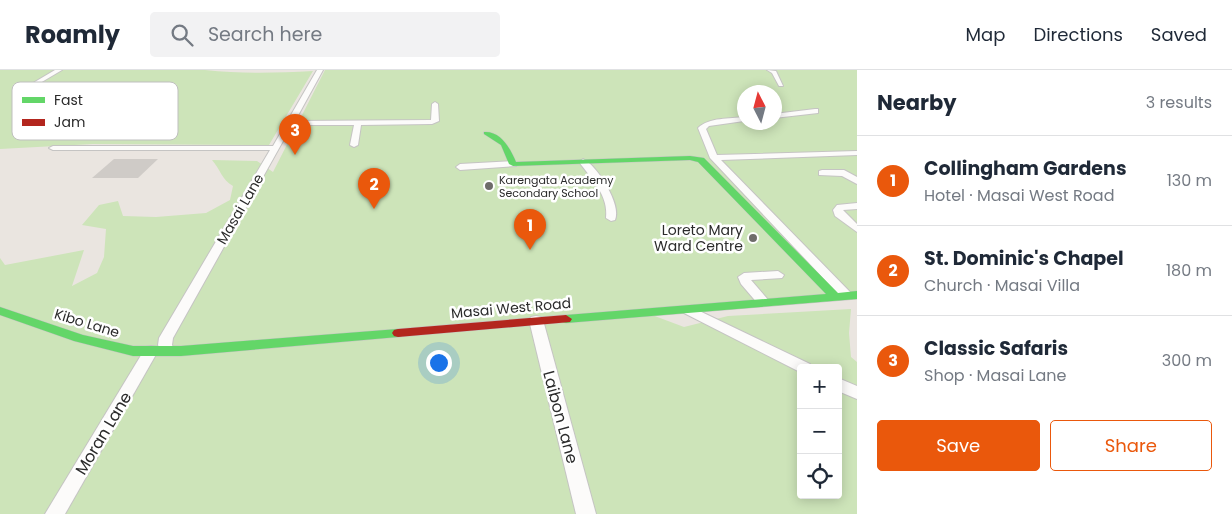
<!DOCTYPE html>
<meta charset="utf-8">
<style>
body{margin:0;font-family:Poppins,sans-serif;background:#f2f2f3;color:#1f2937}
.controls{position:absolute;right:15px;bottom:15px;display:grid;overflow:hidden;border-radius:5px;box-shadow:0 2px 12px #0003}
.controls button{width:45px;height:45px;display:grid;place-items:center;padding:0;border:0;border-bottom:1px solid #e0e1e3;background:#fff;color:#1f2937;font:25px sans-serif}
.compass{position:absolute;left:737px;top:15px;width:45px;height:45px;border-radius:50%;background:#fff;box-shadow:0 2px 12px #0003;rotate:354deg}
.you{position:absolute;left:438px;top:292px;width:18px;height:18px;margin:-12px;border:4px solid #fff;border-radius:50%;background:#1a73e8;box-shadow:0 0 0 8px #1a73e833}
.badge{display:grid;place-items:center;width:32px;height:32px;border-radius:50%;background:#ea580c;color:#fff;font-size:16px;font-weight:700}
.pin{position:absolute;translate:-50% -41px;filter:drop-shadow(0 1px 2px #0008)}
.pin::after{content:'';position:absolute;top:26px;width:18px;height:15px;background:inherit;clip-path:polygon(0 0,100% 0,50% 100%)}
.list{margin:0;padding:0;list-style:none}
h2{display:flex;justify-content:space-between;align-items:center;height:65px;margin:0;padding:0 20px;font-size:21px}
h2 small{font-size:16px;font-weight:400;color:#747a83}
.list li{display:grid;grid-template-columns:32px 1fr auto;gap:15px;align-items:center;box-sizing:border-box;height:90px;padding:0 20px;border-top:1px solid #e0e1e3}
.list b{display:block;font-size:19px;white-space:nowrap}
.list p{margin:0;font-size:16px;white-space:nowrap;color:#747a83}
.list em{font-size:16px;font-style:normal;color:#747a83}
.actions{display:flex;gap:10px;padding:15px 20px}
.actions a{flex:1;padding:11px 0;border:1px solid #ea580c;border-radius:5px;text-align:center;font-size:18px;color:#ea580c}
.actions .main{background:#ea580c;color:#fff}
.icon{flex:none;width:28px;height:28px;fill:none;stroke:currentColor;stroke-width:2;stroke-linecap:round;stroke-linejoin:round}
.map{position:relative;flex:none;width:857px;height:444px;overflow:hidden}
header{display:flex;align-items:center;gap:30px;box-sizing:border-box;height:70px;padding:0 25px;background:#fff;border-bottom:1px solid #e0e1e3}
header strong{font-size:24px}
nav{display:flex;gap:28px;margin-inline-start:auto;font-size:18px}
.search{width:350px;height:45px;background:#f2f2f3;display:flex;align-items:center;gap:12px;box-sizing:border-box;padding:0 18px;border-radius:5px;color:#747a83;font-size:19px}
main{display:flex}
aside{flex:1;background:#fff}
.map>svg:first-child{display:block}
.green{fill:#cde4b9;fill-rule:evenodd}
.building{fill:#cfcbc7}
.lines{fill:none;stroke-linecap:round;stroke-linejoin:round}
.street-casing{stroke:#c5c4c3;stroke-width:2}
.fast-casing{stroke:#c5c4c3;stroke-width:1}
.jam-casing{stroke:#c5c4c3;stroke-width:1}
.street{fill:#fcfbfa;fill-rule:evenodd}
.fast{fill:#63d668;fill-rule:evenodd}
.jam{fill:#b3261e;fill-rule:evenodd}
.poi-dot{fill:#6e6c6a;stroke:#fff;stroke-width:2}
.labels{text-anchor:middle;stroke-width:5;stroke-linejoin:round;paint-order:stroke}
.far-poi-label{font-size:11px;fill:#2b2b2b;stroke:#fff;text-anchor:start}
.street-label{font-size:14px;fill:#2b2b2b;stroke:#fff}
.poi-label{font-size:14px;fill:#2b2b2b;stroke:#fff;text-anchor:end}
.near-street-label{font-size:16px;fill:#2b2b2b;stroke:#fff}
.key{fill:#fff;stroke:#bfbfbf;stroke-width:1}
.key-label{font-size:14px;fill:#2b2b2b}
</style>
<header>
<strong>Roamly</strong>
<div class="search"><svg class="icon" aria-label="search" viewBox="0 0 24 24"><circle cx="10" cy="10" r="6"/><path d="M15 15l6 6"/></svg>Search here</div>
<nav><a>Map</a><a>Directions</a><a>Saved</a></nav>
</header>
<main>
<div class="map">
<svg width="857" height="444" viewBox="0 0 857 444">
<rect width="100%" height="100%" fill="#eae5e0"/>
<!-- green -->
<g class="green">
<path d="M0 0H205C241 4 277 3 313 1L269 75 93 74 0 79Z"/>
<path d="M325 0H857V227L644 242 684 257 728 246 851 239 849 263 851 287 857 292V444H0V188L5 195 84 180 72 216 97 203 104 187 106 159 82 155 99 135 118 131 123 146 156 147 206 143 230 130 233 116C222 110 220 99 212 90L257 91 273 102ZM744 22H774V52H744ZM801 298H838V425H801Z"/>
</g>
<!-- building -->
<polygon class="building" points="114,89 158,89 138,108 92,108"/>
<g class="lines">
<!-- street casing -->
<g class="street-casing">
<g id="street">
<polygon points="55,0 62,0 35,16 43,22 59,28 59,30 39,24 28,16"/>
<polygon points="317,0 323,0 295,51 431,50 432,34 435,32 438,34 439,51 432,54 361,55 358,75 354,77 350,75 354,55 292,55 173,268 172,275 174,279 172,283 162,283 158,275 159,268 270,80 53,80 49,78 53,76 273,76"/>
<polygon points="767,0 776,1 783,16 779,16 772,3"/>
<polygon points="815,39 818,39 818,43 774,48 774,44"/>
<path d="M744 47V51L709 56 706 59 717 85 857 81V85L721 90 851 223 853 226 851 229H843L710 88 698 58C709 47 730 49 744 47Z"/>
<path d="M583 89C597 95 622 135 615 150L611 151 606 148C609 126 591 108 579 92Z"/>
<polygon points="513,91 517,94 516,96 460,100 456,97 460,94"/>
<polygon points="822,100 844,100 857,107 857,114 842,106 819,105 819,101"/>
<polygon points="857,133 857,139 843,140 857,154 857,162 835,146 833,140 837,135"/>
<polygon points="778,201 784,205 782,208 751,210 770,232 764,236 759,235 741,214 738,207 744,203"/>
<polygon points="689,236 810,294 812,298 801,298 800,302 684,243 682,240 684,237"/>
<polygon points="536,246 541,247 543,250 596,444 576,444 529,250 531,247"/>
<polygon points="151,276 156,277 158,281 65,444 45,444 146,277"/>
<polygon points="838,308 857,316 857,329 838,321"/>
</g>
</g>
<!-- fast casing -->
<g class="fast-casing">
<g id="fast">
<path d="M484 62C501 61 510 78 516 92L690 86 704 88 838 223 857 221V229L566 253 562 252 560 249 566 245 826 224 698 92 690 90 513 96 509 94 501 75 484 64Z"/>
<polygon points="0,237 83,265 133,276 181,276 398,259 402,260 404,263 402,266 398,267 181,286 133,286 74,271 0,245"/>
</g>
</g>
<!-- jam casing -->
<g class="jam-casing">
<polygon id="jam" points="566,245 572,249 570,252 398,267 394,266 392,263 394,260 398,259"/>
</g>
<!-- street -->
<use href="#street" class="street"/>
<!-- fast -->
<use href="#fast" class="fast"/>
<!-- jam -->
<use href="#jam" class="jam"/>
</g>
<!-- markers -->
<g class="poi-dot">
<circle cx="489" cy="116" r="5"/>
<circle cx="753" cy="168" r="5"/>
</g>
<g class="labels">
<!-- far-poi labels -->
<g class="far-poi-label">
<text x="499" y="114">Karengata Academy<tspan x="499" dy="13">Secondary School</tspan></text>
</g>
<!-- street labels -->
<g class="street-label">
<text transform="translate(240 139) rotate(-60)" y="5">Masai Lane</text>
<text transform="translate(511 238) rotate(-5)" y="5">Masai West Road</text>
<text transform="translate(87 253) rotate(17)" y="5">Kibo Lane</text>
</g>
<!-- poi labels -->
<g class="poi-label">
<text x="743" y="165">Loreto Mary<tspan x="743" dy="16">Ward Centre</tspan></text>
</g>
<!-- near-street labels -->
<g class="near-street-label">
<text transform="translate(561 347) rotate(75)" y="6">Laibon Lane</text>
<text transform="translate(103 363) rotate(-59)" y="6">Moran Lane</text>
</g>
</g>
<!-- legend -->
<rect x="12" y="12" width="166" height="58" rx="8" class="key"/>
<rect x="22" y="27" width="23" height="6" fill="#63d668"/>
<rect x="22" y="49" width="23" height="7" fill="#b3261e"/>
<g class="key-label">
<text x="54" y="35">Fast</text>
<text x="54" y="57">Jam</text>
</g>
</svg>
<div class="controls">
<button>+</button>
<button>−</button>
<button><svg class="icon" aria-label="locate" viewBox="0 0 24 24"><circle cx="12" cy="12" r="6"/><path d="M12 2v4M12 18v4M2 12h4M18 12h4"/></svg></button>
</div>
<svg class="compass" viewBox="-18 -18 36 36"><path d="M0-13l5 13h-10z" fill="#e53935"/><path d="M0 13l5-13h-10z" fill="#747a83"/></svg>
<div class="you"></div>
<div class="pin badge" style="left:530px;top:180px">1</div>
<div class="pin badge" style="left:374px;top:139px">2</div>
<div class="pin badge" style="left:295px;top:85px">3</div>
</div>
<aside>
<h2>Nearby<small>3 results</small></h2>
<ul class="list">
<li><span class="badge">1</span><div><b>Collingham Gardens</b><p>Hotel · Masai West Road</p></div><em>130 m</em></li>
<li><span class="badge">2</span><div><b>St. Dominic's Chapel</b><p>Church · Masai Villa</p></div><em>180 m</em></li>
<li><span class="badge">3</span><div><b>Classic Safaris</b><p>Shop · Masai Lane</p></div><em>300 m</em></li>
</ul>
<div class="actions"><a class="main">Save</a><a>Share</a></div>
</aside>
</main>
